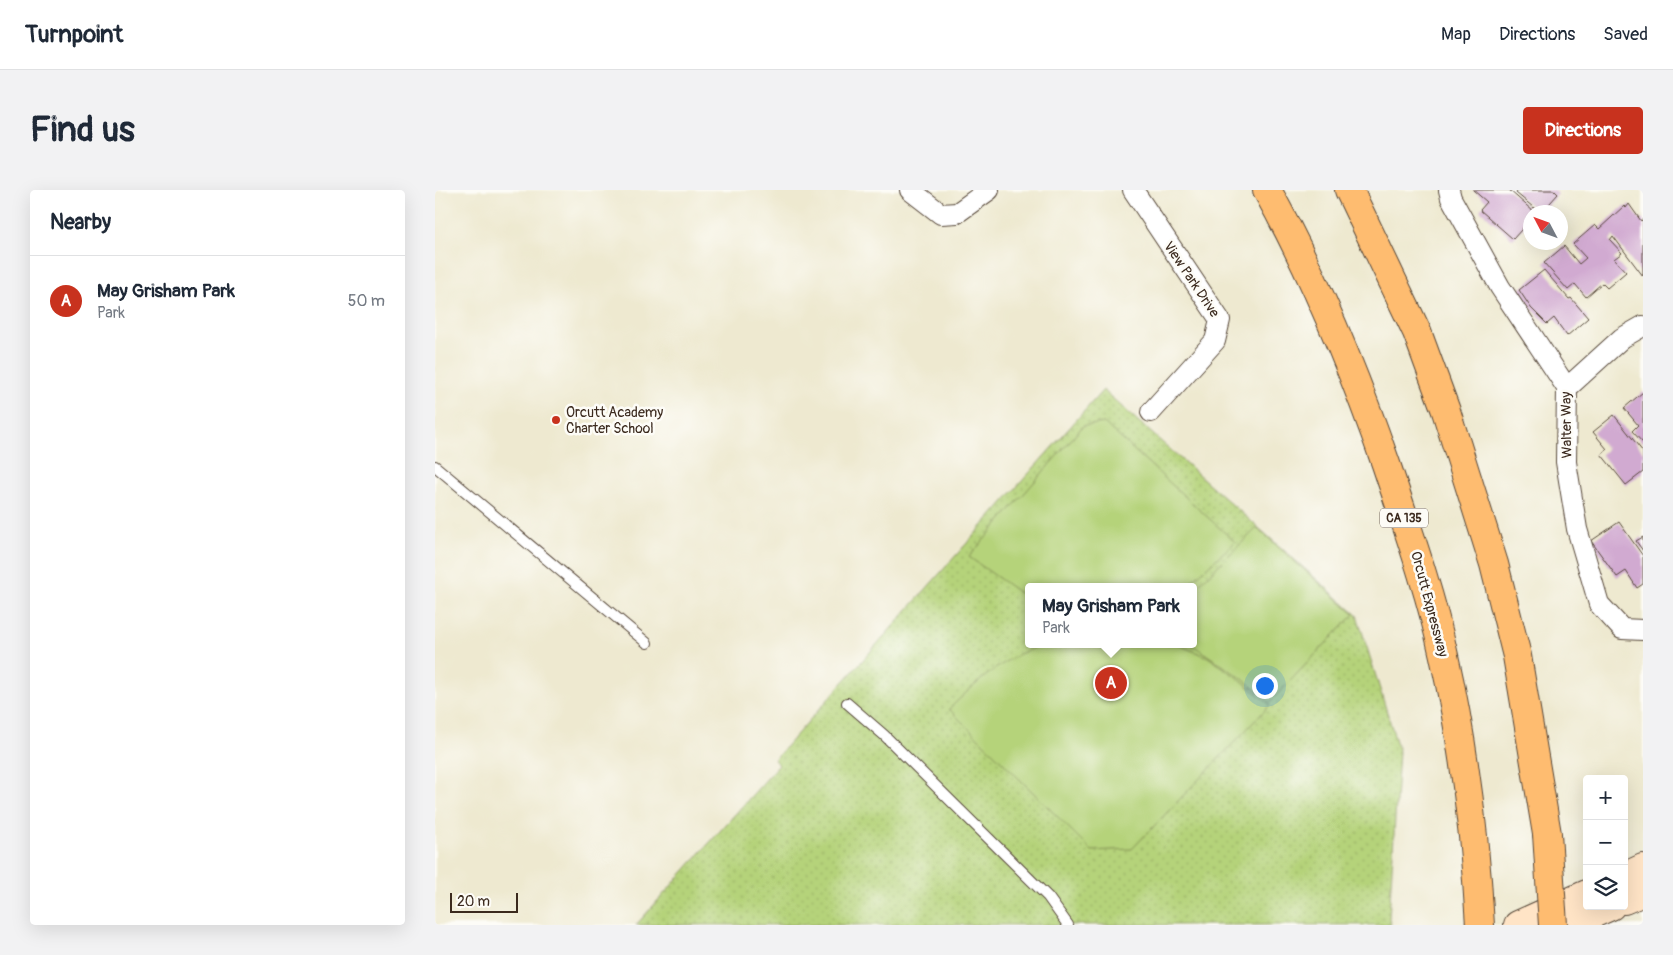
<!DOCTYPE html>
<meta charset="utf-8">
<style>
body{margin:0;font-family:Pangolin,sans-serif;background:#f2f2f3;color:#1f2937}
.controls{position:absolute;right:15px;bottom:15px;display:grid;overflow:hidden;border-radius:5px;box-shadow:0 5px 20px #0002}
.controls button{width:45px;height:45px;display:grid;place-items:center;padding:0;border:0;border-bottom:1px solid #e0e1e3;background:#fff;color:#1f2937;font:25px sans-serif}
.compass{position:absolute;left:1088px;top:15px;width:45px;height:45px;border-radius:50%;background:#fff;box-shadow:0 5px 20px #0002;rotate:311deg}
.scale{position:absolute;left:15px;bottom:12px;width:68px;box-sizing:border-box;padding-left:5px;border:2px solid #3b2a1e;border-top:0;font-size:14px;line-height:18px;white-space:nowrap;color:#3b2a1e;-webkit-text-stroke:4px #fdfcf7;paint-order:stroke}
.you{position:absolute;left:829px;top:495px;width:18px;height:18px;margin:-12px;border:4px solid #fff;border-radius:50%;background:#1a73e8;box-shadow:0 0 0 8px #1a73e833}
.badge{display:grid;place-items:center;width:32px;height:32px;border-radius:50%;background:#c8321e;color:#fff;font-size:16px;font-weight:700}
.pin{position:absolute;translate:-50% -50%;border:2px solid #fff;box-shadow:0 1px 5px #0006}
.popup{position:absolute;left:590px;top:393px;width:172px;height:65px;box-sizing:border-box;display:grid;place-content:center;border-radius:5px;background:#fff;filter:drop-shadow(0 1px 4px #0005);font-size:16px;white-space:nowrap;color:#747a83}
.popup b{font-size:19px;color:#1f2937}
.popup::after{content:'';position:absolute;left:50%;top:100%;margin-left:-10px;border:10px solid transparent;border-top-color:#fff}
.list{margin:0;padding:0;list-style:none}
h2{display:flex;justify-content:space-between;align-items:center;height:65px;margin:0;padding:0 20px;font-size:21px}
h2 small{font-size:16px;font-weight:400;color:#747a83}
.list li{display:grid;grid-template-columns:32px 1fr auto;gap:15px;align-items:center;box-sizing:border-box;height:90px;padding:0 20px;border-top:1px solid #e0e1e3}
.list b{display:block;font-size:19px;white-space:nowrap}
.list p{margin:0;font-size:16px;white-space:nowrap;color:#747a83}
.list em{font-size:16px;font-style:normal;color:#747a83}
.icon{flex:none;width:28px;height:28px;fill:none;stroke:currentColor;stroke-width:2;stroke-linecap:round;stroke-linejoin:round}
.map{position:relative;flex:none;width:1208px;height:735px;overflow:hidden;border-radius:5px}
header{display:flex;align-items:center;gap:30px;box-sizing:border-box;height:70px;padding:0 25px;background:#fff;border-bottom:1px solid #e0e1e3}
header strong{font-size:24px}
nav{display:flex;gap:28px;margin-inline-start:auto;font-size:18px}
.intro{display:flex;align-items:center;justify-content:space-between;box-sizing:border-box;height:120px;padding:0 30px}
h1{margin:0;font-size:35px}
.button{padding:12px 22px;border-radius:5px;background:#c8321e;color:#fff;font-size:18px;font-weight:700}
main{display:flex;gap:30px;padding:0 30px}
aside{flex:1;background:#fff;border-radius:5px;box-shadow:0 5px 20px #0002}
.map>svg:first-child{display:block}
.grass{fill:url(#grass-dots);stroke:#787e4c;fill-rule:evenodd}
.garden{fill:#b5d37a;stroke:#787e4c}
.building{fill:#d1aad1}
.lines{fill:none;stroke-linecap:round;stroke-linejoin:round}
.service-casing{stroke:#564739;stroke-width:12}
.minor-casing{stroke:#564739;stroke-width:22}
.secondary-casing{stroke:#564739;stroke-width:30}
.motorway-casing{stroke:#564739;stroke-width:30}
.service{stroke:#fff;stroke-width:10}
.minor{stroke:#fff;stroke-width:20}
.secondary{stroke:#ffe4c6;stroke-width:28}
.motorway{stroke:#febc70;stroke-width:28}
.motorway-bridge-casing{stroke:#564739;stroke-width:30;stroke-linecap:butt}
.motorway-bridge{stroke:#febc70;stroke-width:28}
.poi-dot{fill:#c8321e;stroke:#fdfcf7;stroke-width:2}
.labels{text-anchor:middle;stroke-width:5;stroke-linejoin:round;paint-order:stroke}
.shield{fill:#fdfcf7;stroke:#75695f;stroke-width:1}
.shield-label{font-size:12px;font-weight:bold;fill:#3b2a1e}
.street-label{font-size:14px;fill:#3b2a1e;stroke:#fdfcf7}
.poi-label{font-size:14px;fill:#3b2a1e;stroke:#fdfcf7;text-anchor:start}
</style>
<header>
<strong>Turnpoint</strong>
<nav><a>Map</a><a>Directions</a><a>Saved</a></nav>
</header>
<div class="intro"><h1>Find us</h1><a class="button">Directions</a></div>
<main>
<aside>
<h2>Nearby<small></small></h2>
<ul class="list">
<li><span class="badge">A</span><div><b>May Grisham Park</b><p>Park</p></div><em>50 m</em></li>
</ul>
</aside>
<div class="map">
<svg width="1208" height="735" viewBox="0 0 1208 735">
<defs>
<pattern id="grass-dots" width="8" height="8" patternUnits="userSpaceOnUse" patternTransform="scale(1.25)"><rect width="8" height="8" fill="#b5d37a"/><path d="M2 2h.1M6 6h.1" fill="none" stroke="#9db569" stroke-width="1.8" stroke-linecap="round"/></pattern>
</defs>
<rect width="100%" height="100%" fill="#fdfcf7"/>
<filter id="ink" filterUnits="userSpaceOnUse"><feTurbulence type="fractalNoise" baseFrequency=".02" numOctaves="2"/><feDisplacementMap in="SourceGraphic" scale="10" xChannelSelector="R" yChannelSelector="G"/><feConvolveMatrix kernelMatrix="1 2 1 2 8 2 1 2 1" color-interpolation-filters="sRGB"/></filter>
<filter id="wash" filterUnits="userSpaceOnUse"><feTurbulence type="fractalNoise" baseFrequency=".0096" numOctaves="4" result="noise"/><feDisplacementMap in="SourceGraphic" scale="20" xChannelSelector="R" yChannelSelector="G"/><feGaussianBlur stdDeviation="1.12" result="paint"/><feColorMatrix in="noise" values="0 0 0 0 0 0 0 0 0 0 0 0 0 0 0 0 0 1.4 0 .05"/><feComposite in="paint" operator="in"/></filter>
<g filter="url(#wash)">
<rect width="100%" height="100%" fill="#eee9d0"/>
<!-- grass -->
<path class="grass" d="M668 200 922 425 964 561 954 729 956 735H201L344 575 339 570ZM594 397H758V454H594Z"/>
<!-- garden -->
<g class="garden">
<polygon points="669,233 800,352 750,397 594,397 593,409 534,367 648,236"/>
<polygon points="822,338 919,424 835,512 808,489 756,454 758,454 759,399"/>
<path d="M613 454H741L773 467 807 491 835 515 697 659 657 661 514 519C542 492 573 463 613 454Z"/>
</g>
<g id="blocks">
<!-- building -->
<g class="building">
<polygon points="1038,0 1074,0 1099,22 1096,22 1096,29 1078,49 1045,20 1052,12"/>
<polygon points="1083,0 1119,0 1123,4 1107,22 1104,22 1081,3"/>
<polygon points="1194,14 1206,31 1208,29 1208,86 1178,46 1175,50 1187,63 1179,69 1191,82 1172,98 1167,93 1151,107 1140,94 1133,100 1109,73 1129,56 1144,74 1151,68 1138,54 1160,35 1164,39 1189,16 1191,18"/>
<polygon points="1109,80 1134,109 1136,108 1153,128 1132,146 1119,128 1112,134 1096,118 1084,100"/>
<polygon points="1208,202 1208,253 1197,241 1203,235 1189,218"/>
<polygon points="1179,225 1208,262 1208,282 1191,295 1166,264 1172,259 1158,242"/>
<polygon points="1184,332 1208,366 1208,394 1202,398 1191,381 1182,387 1156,351"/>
<polygon points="1208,347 1208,361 1201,351"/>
</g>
</g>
</g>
<g filter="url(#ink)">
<use href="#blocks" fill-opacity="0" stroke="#564739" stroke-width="1"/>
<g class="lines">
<!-- service casing -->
<g class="service-casing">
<g id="service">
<polyline points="0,276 212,453"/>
<polyline points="412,513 449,545 613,707 633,735"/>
</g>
</g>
<!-- minor casing -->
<g class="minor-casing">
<g id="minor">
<polyline points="475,0 506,24 522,23 554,0"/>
<polyline points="698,0 785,130 780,151 716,222"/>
<polyline points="1014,0 1016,8 1065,97 1132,198 1131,272 1142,339 1164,414 1187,439 1208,440"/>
<polyline points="1132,198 1187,148 1208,136"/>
</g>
</g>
<!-- secondary casing -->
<g class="secondary-casing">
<g id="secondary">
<polyline points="1189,687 1208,678"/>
<polyline points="1189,710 1208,702"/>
<polyline points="1083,735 1152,704"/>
<polyline points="1133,735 1176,716"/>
</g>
</g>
<!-- motorway casing -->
<g class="motorway-casing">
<g id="motorway">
<path d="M832 0C880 87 918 179 951 274 972 337 995 401 1009 466 1029 555 1040 645 1045 735"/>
<polyline points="914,0 982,142 1011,221 1059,374 1082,466 1112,644"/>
</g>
</g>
<!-- service -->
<use href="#service" class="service"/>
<!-- minor -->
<use href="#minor" class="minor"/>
<!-- secondary -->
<use href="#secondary" class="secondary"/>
<!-- motorway -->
<use href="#motorway" class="motorway"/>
<!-- motorway-bridge casing -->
<g class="motorway-bridge-casing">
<polyline id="motorway-bridge" points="1112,644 1118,735"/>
</g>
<!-- motorway-bridge -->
<use href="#motorway-bridge" class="motorway-bridge"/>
</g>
</g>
<!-- markers -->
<circle class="poi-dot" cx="121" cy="230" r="5"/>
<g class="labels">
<!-- shield labels -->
<rect class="shield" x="945" y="318.5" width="48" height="19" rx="4"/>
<g class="shield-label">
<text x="969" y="332">CA 135</text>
</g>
<!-- street labels -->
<g class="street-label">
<text transform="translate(757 89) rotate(56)" y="5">View Park Drive</text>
<text transform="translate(1131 235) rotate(-91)" y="5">Walter Way</text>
<text transform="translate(995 414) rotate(75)" y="5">Orcutt Expressway</text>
</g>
<!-- poi labels -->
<g class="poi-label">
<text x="131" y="227">Orcutt Academy<tspan x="131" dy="16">Charter School</tspan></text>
</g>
</g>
</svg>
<div class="controls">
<button>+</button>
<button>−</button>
<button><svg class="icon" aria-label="layers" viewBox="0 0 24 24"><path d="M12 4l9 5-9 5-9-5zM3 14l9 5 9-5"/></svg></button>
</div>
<svg class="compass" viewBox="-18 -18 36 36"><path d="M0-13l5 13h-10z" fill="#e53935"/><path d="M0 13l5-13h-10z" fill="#747a83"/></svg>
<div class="scale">20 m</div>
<div class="you"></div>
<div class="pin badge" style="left:676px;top:493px">A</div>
<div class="popup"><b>May Grisham Park</b>Park</div>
</div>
</main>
